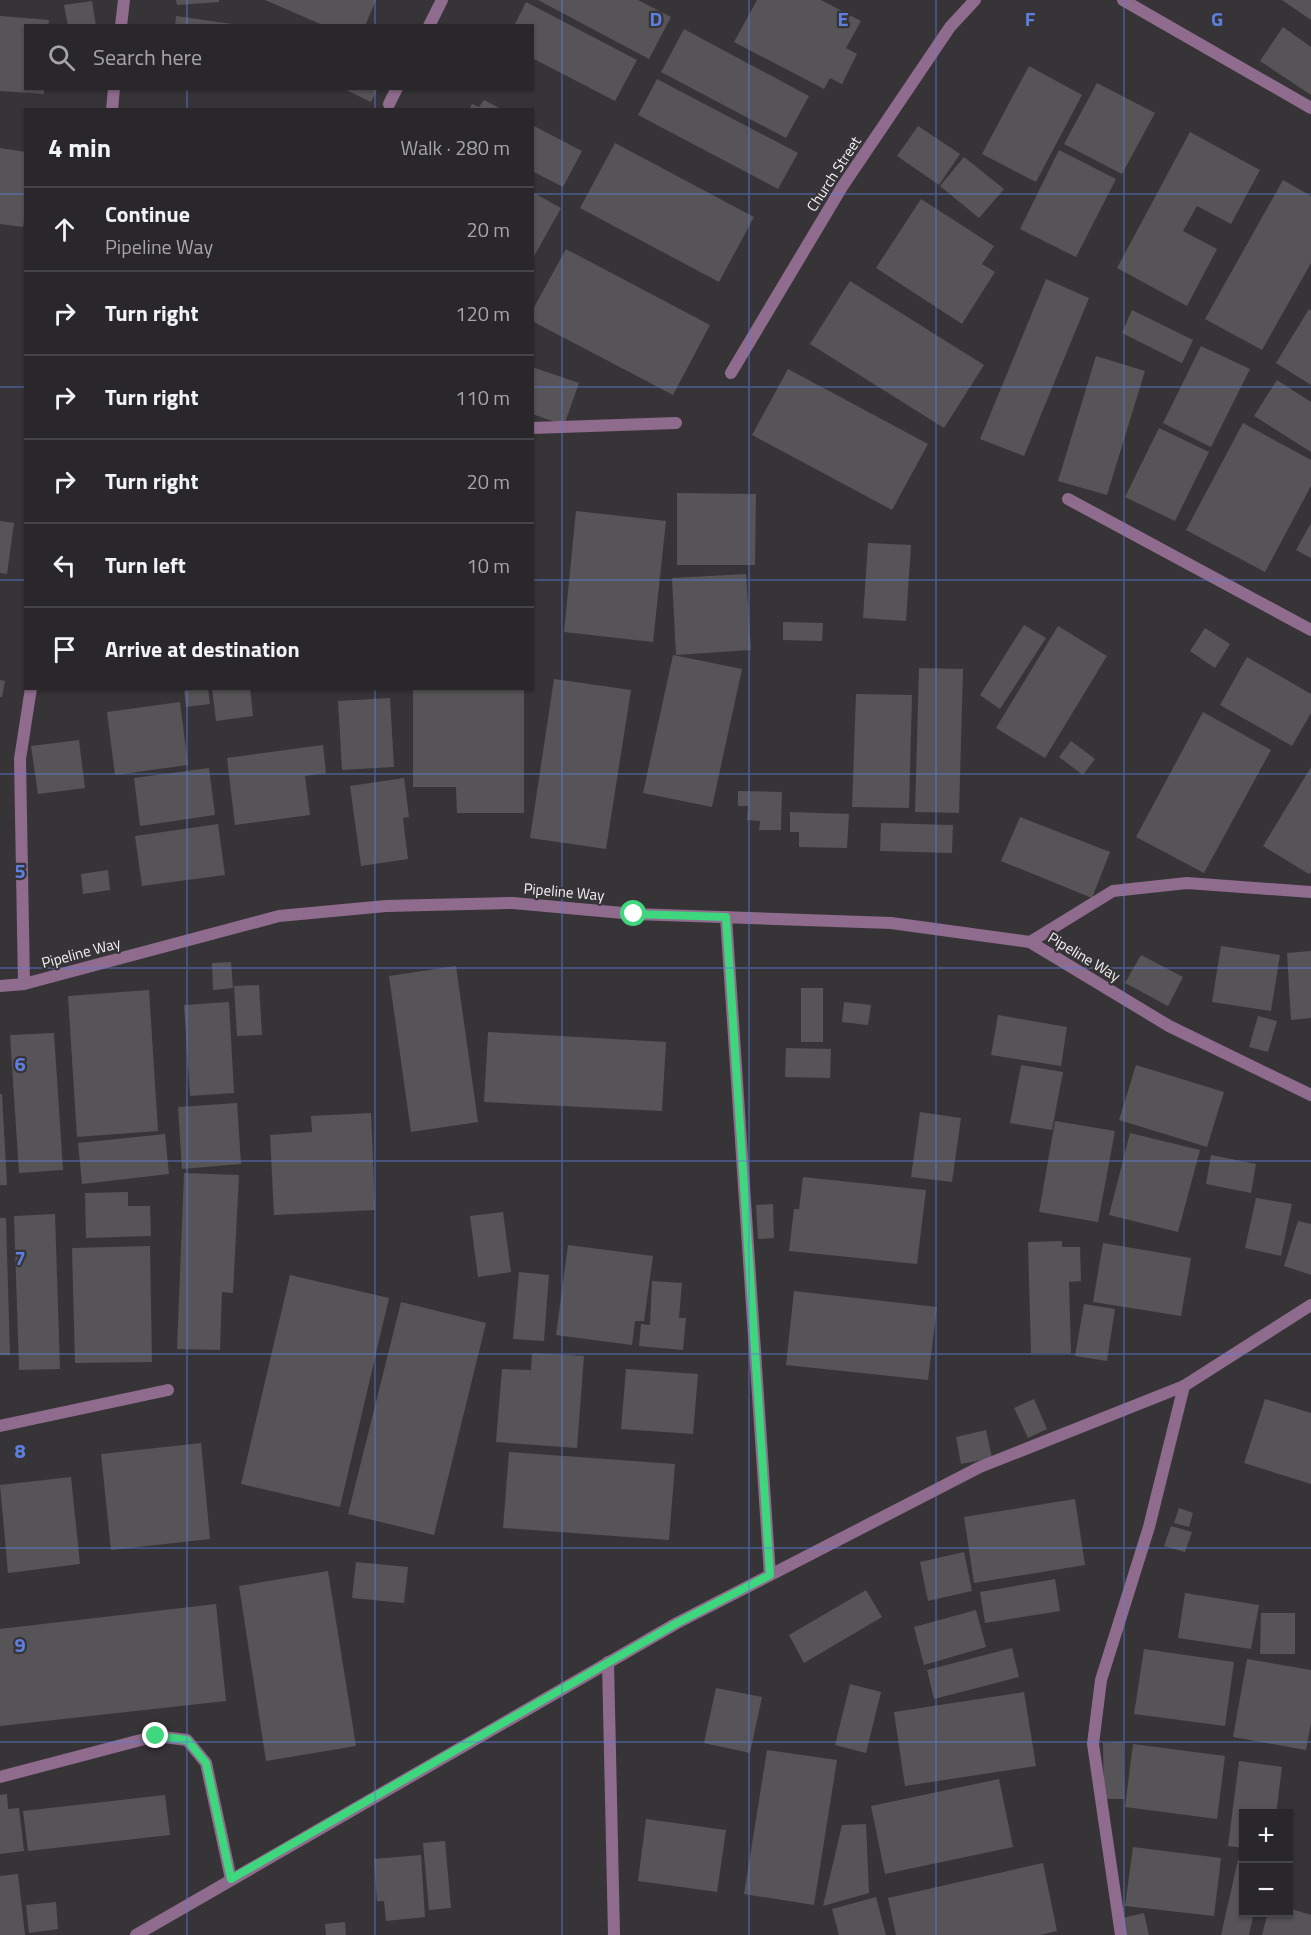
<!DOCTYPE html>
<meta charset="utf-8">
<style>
body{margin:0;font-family:"Titillium Web",sans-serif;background:#353335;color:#f1f3f6}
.controls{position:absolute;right:18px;bottom:18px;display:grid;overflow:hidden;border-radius:0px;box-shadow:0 2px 4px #0004}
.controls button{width:54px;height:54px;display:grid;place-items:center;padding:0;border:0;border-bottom:2px solid #454446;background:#292729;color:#f1f3f6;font:30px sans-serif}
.stop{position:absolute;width:18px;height:18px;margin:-14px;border:4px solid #3ed77d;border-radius:50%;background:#fff}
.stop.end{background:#3ed77d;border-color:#fff;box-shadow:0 2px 6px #0008}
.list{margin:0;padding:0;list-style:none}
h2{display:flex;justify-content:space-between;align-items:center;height:78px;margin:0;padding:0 24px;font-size:26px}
h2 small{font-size:20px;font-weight:400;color:#a5a5a8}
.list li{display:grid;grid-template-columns:39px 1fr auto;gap:18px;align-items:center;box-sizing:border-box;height:84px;padding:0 24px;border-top:2px solid #454446}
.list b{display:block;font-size:22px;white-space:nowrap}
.list p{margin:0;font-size:20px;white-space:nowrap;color:#a5a5a8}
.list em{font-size:20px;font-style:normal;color:#a5a5a8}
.icon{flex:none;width:33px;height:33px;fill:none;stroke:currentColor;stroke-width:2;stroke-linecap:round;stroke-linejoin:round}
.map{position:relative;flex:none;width:1311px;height:1935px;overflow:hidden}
.search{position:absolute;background:#292729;box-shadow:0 2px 4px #0004;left:24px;top:24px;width:510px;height:66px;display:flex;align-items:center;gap:15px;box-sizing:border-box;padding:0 21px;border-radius:0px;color:#a5a5a8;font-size:22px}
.panel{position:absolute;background:#292729;box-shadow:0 2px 4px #0004;left:24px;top:108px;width:510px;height:582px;border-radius:0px}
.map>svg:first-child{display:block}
.building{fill:#565456}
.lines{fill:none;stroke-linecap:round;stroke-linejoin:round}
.minor{stroke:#8f6c8e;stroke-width:12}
.route{stroke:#3ed77d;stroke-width:8}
.grid{fill:none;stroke:#5d7fe0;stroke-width:1.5;stroke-opacity:0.55}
.labels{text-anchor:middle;stroke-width:4.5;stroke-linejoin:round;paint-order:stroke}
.street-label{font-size:15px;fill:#f3f1f3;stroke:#373437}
.grid-label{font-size:20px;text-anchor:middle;font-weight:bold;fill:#5d7fe0;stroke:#373437;stroke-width:4.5;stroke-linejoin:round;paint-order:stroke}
</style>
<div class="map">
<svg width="1311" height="1935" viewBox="0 0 1311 1935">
<rect width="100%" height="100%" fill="#373437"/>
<!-- building -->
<g class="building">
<polygon points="176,0 219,0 219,2 177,5"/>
<polygon points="265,0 376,0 365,26 325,26"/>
<polygon points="538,0 638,0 671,17 649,59"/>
<polygon points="757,0 821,0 861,21 846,48 857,54 842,84 830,78 824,89 734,42"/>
<polygon points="1282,0 1311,0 1311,20"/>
<polygon points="92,1 96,26 68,26 64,5"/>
<polygon points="526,2 637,60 615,101 532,58 532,26 514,26"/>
<polygon points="0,16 49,20 48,26 26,26 26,88 44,88 44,94 0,91"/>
<polygon points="176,16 232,24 232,26 175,26"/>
<polygon points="1283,27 1311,47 1311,95 1260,61"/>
<polygon points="684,29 809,96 786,138 661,72"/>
<polygon points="1029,66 1082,95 1036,182 982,154"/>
<polygon points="657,79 798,153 778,189 638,115"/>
<polygon points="1097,83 1155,113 1122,174 1064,144"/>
<polygon points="342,88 378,88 371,102"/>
<polygon points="484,100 503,110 469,110 472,104 479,107"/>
<polygon points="532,125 582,151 563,187 532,171"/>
<polygon points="918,126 960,154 939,185 897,156"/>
<polygon points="1190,132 1260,170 1231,224 1197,206 1183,231 1217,249 1187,306 1117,268"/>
<polygon points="615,143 754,217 719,282 580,208"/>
<polygon points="0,148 26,152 26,211 23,227 0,224"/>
<polygon points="1059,150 1116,179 1076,257 1020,229"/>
<polygon points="964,157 1004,189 979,218 940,186"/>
<polygon points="1283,180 1311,196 1311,263 1262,350 1205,319"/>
<polygon points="532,192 561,208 532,260"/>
<polygon points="921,199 994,246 982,264 995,272 962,324 876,268"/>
<polygon points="566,249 710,325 673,395 532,321 532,311"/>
<polygon points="1046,279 1089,298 1024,456 980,439"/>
<polygon points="850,281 984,365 944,428 810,344"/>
<polygon points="1309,309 1311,311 1311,385 1276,363"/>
<polygon points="1132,310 1193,340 1182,363 1122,333"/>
<polygon points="1201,346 1250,369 1211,447 1163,423"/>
<polygon points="1096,356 1145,371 1107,495 1058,481"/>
<polygon points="532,367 579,383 564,425 532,414"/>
<polygon points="788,369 928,444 892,510 752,435"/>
<polygon points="1277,380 1311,402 1311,452 1254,416"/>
<polygon points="1243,423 1311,460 1311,486 1265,572 1186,530"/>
<polygon points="1159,428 1209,452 1175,521 1125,497"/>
<polygon points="677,493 756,494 755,565 677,565"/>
<polygon points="576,511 666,521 653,642 564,632"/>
<polygon points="0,521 14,523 7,574 0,573"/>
<polygon points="1311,523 1311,558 1296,550"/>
<polygon points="868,543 911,545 906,621 863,618"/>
<polygon points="746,574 751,650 676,655 672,578"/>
<polygon points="783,622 823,623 822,641 783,640"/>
<polygon points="1024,625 1046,638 1000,709 980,695"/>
<polygon points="1058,626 1107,656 1045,758 996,728"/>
<polygon points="1205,628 1230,644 1215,668 1190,651"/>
<polygon points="673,655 742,669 712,807 643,793"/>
<polygon points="1247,657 1311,694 1311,713 1292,746 1220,705"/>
<polygon points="919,668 963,669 959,813 915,812"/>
<polygon points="554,679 631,690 606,849 530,838"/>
<polygon points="0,680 5,681 2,697 0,697"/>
<polygon points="208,688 210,704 186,707 184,691"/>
<polygon points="212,688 250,688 253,716 216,721"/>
<polygon points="413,689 524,689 524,813 457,813 456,787 413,787"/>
<polygon points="856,694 912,695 909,808 852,807"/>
<polygon points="390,698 394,767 342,770 338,701"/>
<polygon points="180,702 188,765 115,775 107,712"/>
<polygon points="1203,712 1271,750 1204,873 1136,837"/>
<polygon points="79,740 85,788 38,794 31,746"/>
<polygon points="1071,741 1095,759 1083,775 1059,757"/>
<polygon points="323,745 326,773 305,776 310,815 235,825 227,758"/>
<polygon points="1311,767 1311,872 1309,874 1263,846"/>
<polygon points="209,768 215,815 140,826 134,778"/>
<polygon points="404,778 409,817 403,818 408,859 361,866 350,786"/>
<polygon points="738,791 782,792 781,830 759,830 760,821 747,820 748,806 738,806"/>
<polygon points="790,812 849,814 847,848 799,847 799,832 790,832"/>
<polygon points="1020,817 1110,852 1092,898 1001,861"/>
<polygon points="881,823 953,825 952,853 880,851"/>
<polygon points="218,824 225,875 142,886 135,836"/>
<polygon points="108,870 110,890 83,894 81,874"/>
<polygon points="1221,946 1280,955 1271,1011 1212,1002"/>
<polygon points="1311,951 1311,1018 1291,1020 1287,953"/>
<polygon points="1141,955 1183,977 1168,1006 1125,983"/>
<polygon points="231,962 233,988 213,990 212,963"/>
<polygon points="456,966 478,1122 411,1132 389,976"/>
<polygon points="259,985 262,1035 237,1036 234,986"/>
<rect x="801" y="988" width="22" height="54"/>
<polygon points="149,990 158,1131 77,1137 68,996"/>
<polygon points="229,1002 234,1093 190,1096 184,1005"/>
<polygon points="844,1002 871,1005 868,1025 842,1022"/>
<polygon points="998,1015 1067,1027 1061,1066 991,1055"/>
<polygon points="1258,1016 1277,1021 1268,1052 1249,1047"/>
<polygon points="488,1032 666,1042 662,1111 484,1102"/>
<polygon points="54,1033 63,1170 19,1173 10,1035"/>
<polygon points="786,1048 831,1049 830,1078 785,1077"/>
<polygon points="1021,1065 1063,1072 1052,1130 1010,1123"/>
<polygon points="1136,1065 1224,1092 1207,1147 1119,1120"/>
<polygon points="0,1094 2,1094 7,1185 0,1185"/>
<polygon points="237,1103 241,1164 182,1169 178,1107"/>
<polygon points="920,1112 961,1118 952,1182 911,1177"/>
<polygon points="371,1113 375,1210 274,1215 270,1135 312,1132 311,1116"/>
<polygon points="1055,1121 1115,1131 1098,1222 1039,1212"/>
<polygon points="1130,1133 1200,1150 1178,1232 1109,1215"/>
<polygon points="165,1134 169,1174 82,1184 78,1143"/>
<polygon points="1211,1155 1256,1164 1251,1193 1206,1184"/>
<polygon points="184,1173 239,1175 233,1293 222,1292 220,1350 177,1349"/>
<polygon points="803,1177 926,1190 917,1264 789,1251 794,1209 799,1209"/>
<polygon points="128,1192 128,1206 150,1206 151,1236 86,1238 85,1193"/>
<polygon points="1256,1198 1292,1204 1281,1256 1245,1248"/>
<polygon points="773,1204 774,1238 758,1239 756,1205"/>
<polygon points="503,1212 511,1272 478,1277 470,1216"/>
<polygon points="55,1214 60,1369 19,1370 14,1216"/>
<polygon points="0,1218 6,1218 10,1355 0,1355"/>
<polygon points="1298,1221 1311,1224 1311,1275 1284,1266"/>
<polygon points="1062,1241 1062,1247 1080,1247 1081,1281 1069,1282 1071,1353 1031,1353 1028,1242"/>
<polygon points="1103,1243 1191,1258 1181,1316 1093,1302"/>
<polygon points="568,1245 653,1256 644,1321 635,1321 632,1345 556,1335"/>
<polygon points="150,1246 152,1362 75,1363 72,1248"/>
<polygon points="519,1272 549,1275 544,1341 513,1339"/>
<polygon points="290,1275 389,1298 340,1507 241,1484"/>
<polygon points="652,1281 682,1283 679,1318 686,1318 683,1350 639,1346 641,1324 650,1325"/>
<polygon points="794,1291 937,1307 928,1380 786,1365"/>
<polygon points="401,1302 486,1323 434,1535 348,1514"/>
<polygon points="1084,1304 1115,1309 1107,1361 1075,1356"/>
<polygon points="532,1353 584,1356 577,1448 496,1442 502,1369 531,1370"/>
<polygon points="626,1369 698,1374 693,1434 621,1429"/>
<polygon points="1034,1399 1047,1429 1028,1438 1014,1408"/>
<polygon points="1265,1399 1311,1413 1311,1484 1244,1463"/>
<polygon points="986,1430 992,1458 961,1464 956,1437"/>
<polygon points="201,1443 210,1539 111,1550 101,1454"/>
<polygon points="509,1452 675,1464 669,1540 503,1528"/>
<polygon points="71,1477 80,1564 8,1573 0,1485"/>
<polygon points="1075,1499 1085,1565 974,1583 964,1517"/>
<polygon points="1179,1508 1193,1513 1189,1527 1174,1523"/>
<polygon points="1171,1526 1192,1532 1185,1552 1164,1546"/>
<polygon points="964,1552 972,1591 928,1601 920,1562"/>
<polygon points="356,1562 408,1567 404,1603 352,1598"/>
<polygon points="328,1571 356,1746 266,1761 239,1586"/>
<polygon points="1055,1579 1060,1611 985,1623 980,1592"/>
<polygon points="866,1590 882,1617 804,1663 789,1635"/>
<polygon points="1185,1593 1259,1605 1251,1649 1178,1638"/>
<polygon points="216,1604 226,1701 0,1726 0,1629"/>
<polygon points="976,1610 986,1647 924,1665 914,1627"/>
<polygon points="1261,1613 1295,1613 1295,1654 1260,1654"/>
<polygon points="1012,1648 1019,1677 934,1699 927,1670"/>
<polygon points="1144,1649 1234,1662 1225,1726 1134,1714"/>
<polygon points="1247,1659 1311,1670 1311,1723 1306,1750 1233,1737"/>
<polygon points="850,1684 881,1692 866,1753 835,1745"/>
<polygon points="716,1688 762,1697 750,1753 704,1743"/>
<polygon points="1024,1692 1036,1766 905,1786 894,1712"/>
<polygon points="1123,1742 1124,1799 1104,1799 1103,1743"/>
<polygon points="1133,1744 1225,1756 1217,1819 1125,1807"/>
<polygon points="767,1750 837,1760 814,1905 744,1894"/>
<polygon points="1239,1761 1282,1767 1276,1814 1244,1814 1244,1848 1228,1846"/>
<polygon points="999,1779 1013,1847 885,1874 871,1806"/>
<polygon points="7,1794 8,1809 19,1808 24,1851 0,1854 0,1795"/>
<polygon points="165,1795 170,1835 28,1851 23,1811"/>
<polygon points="646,1819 726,1830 717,1892 638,1881"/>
<polygon points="866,1824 869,1893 823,1906 842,1825"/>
<polygon points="445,1841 451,1908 429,1910 423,1843"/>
<polygon points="1133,1847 1221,1858 1214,1916 1125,1906"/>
<polygon points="421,1855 425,1917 386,1921 384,1901 377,1901 374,1859"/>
<polygon points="1238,1860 1244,1861 1244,1912 1254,1912 1249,1935 1221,1935"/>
<polygon points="1043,1863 1057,1931 1041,1935 896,1935 888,1898"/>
<polygon points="18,1874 25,1935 0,1935 0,1876"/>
<polygon points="876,1897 886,1935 839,1935 832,1909"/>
<polygon points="56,1902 58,1929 29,1933 26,1905"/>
<polygon points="1288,1908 1311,1915 1311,1935 1262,1935 1268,1912 1288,1912"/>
<polygon points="1144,1913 1149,1935 1126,1935 1122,1918"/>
<polygon points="345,1922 346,1935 326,1935 325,1924"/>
</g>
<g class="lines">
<!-- minor -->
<g class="minor">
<polyline points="1123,0 1311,108"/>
<polyline points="121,26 124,0"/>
<polyline points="429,26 442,0"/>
<polyline points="389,104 397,88"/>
<polyline points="112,110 114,88"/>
<polyline points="731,373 842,187 950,27 975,0"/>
<polyline points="532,428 676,423"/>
<polyline points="1068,499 1311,630"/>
<polyline points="726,917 770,1575"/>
<polyline points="1030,942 1113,891 1187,883 1311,892"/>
<polyline points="24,984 20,759 31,688"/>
<polyline points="0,986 24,984 279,916 386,906 513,903 634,914 891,923 1030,942 1169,1026 1311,1095"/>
<polyline points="0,1426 168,1390"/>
<polyline points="608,1662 614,1935"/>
<polyline points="0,1777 156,1736 187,1740 206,1763 231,1879"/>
<polyline points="136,1935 677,1623 980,1467 1184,1386 1311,1305"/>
<polyline points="1121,1935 1093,1744 1101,1680 1149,1527 1184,1386"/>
</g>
</g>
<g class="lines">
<!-- route -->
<polyline class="route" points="156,1736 187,1740 206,1763 231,1879 677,1623 770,1575 726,917 634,914"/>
</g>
<!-- grid -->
<path class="grid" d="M187 0V26M375 0V26M562 0V1935M749 0V1935M936 0V1935M1124 0V1935M187 88V110M375 88V110M0 194H26M532 194H1311M0 387H26M532 387H1311M0 580H26M532 580H1311M187 688V1935M375 688V1935M0 774H1311M0 968H1311M0 1161H1311M0 1354H1311M0 1548H1311M0 1742H1311"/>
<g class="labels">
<!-- street labels -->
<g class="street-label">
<text transform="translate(834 174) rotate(-57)" y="5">Church Street</text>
<text transform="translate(564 892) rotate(5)" y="5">Pipeline Way</text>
<text transform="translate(81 953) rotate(-15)" y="5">Pipeline Way</text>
<text transform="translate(1084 957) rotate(31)" y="5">Pipeline Way</text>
</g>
</g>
<g class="grid-label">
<text x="656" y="26">D</text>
<text x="843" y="26">E</text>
<text x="1030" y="26">F</text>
<text x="1217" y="26">G</text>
<text x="20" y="878">5</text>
<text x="20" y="1071">6</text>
<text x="20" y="1265">7</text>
<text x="20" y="1458">8</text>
<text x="20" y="1652">9</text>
</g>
</svg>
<div class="controls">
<button>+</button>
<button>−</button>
</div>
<div class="stop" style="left:634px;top:914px"></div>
<div class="stop end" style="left:156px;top:1736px"></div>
<div class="search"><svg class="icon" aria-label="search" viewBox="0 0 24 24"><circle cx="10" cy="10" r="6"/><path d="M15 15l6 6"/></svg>Search here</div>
<section class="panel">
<h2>4 min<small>Walk · 280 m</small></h2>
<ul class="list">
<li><svg class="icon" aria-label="ahead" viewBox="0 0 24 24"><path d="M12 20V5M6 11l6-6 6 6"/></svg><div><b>Continue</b><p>Pipeline Way</p></div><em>20 m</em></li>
<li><svg class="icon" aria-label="right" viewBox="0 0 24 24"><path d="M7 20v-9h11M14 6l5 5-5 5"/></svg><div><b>Turn right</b></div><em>120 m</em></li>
<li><svg class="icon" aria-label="right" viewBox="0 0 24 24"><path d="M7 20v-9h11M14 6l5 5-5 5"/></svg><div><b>Turn right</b></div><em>110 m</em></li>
<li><svg class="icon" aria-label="right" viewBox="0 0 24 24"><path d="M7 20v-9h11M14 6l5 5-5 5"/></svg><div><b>Turn right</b></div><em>20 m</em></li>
<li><svg class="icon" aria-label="left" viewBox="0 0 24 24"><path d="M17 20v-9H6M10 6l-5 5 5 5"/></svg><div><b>Turn left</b></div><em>10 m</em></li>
<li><svg class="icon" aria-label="arrive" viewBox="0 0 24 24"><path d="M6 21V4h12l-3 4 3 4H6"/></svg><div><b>Arrive at destination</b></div></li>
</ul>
</section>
</div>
